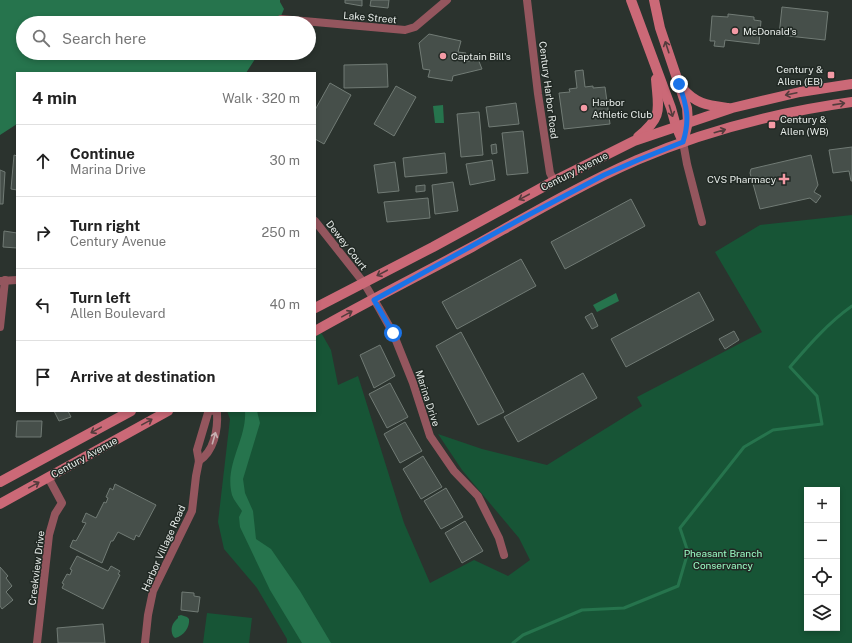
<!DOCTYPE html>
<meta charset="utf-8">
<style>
body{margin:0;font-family:"Public Sans",sans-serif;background:#f6f6f6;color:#222}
.controls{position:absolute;right:12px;bottom:12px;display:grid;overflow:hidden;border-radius:0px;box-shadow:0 2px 6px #0003}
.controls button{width:36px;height:36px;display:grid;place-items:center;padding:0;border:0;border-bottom:1px solid #e0e0e0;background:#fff;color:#222;font:20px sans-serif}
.stop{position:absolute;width:12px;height:12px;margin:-9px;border:3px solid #1a73e8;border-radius:50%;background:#fff}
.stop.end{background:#1a73e8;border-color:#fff;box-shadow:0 1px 4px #0008}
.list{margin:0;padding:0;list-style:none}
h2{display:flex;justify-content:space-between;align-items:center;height:52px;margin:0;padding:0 16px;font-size:17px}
h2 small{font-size:13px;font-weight:400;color:#767676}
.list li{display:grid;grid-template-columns:26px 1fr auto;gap:12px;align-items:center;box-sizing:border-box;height:72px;padding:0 16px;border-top:1px solid #e0e0e0}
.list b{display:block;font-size:15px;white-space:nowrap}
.list p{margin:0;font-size:13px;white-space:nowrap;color:#767676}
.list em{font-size:13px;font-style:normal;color:#767676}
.icon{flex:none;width:22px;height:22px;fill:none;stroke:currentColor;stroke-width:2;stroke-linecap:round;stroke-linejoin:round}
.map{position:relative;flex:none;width:852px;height:643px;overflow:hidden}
.search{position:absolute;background:#fff;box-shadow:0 2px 6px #0003;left:16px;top:16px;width:300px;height:44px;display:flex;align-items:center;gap:10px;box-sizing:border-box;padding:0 14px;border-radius:22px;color:#767676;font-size:15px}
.panel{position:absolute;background:#fff;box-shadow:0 2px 6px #0003;left:16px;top:72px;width:300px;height:340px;border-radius:0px}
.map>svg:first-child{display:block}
.green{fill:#175536;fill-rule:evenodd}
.water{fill:#26744d}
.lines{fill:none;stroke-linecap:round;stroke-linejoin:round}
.stream{stroke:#26744d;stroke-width:3}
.building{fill:#464f4a;stroke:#717b75}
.minor{stroke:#94565e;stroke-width:8}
.secondary{stroke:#cb6977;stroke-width:10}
.oneway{stroke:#543c3d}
.oneway2{stroke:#c6b0b1}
.route{stroke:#1a73e8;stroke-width:5}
.poi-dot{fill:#f49aa5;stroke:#212924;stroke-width:1.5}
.labels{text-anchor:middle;stroke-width:3;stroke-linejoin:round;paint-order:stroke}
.street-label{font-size:10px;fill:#e7ece9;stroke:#212924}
.poi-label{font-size:10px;fill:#e7ece9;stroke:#212924;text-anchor:start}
.park-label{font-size:10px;fill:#9bfdc5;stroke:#212924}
</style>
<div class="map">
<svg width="852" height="643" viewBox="0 0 852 643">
<rect width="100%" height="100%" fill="#2b332e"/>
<!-- green -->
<g class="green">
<path d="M852 215V643H287V639L257 588 224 549 218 522 230 419 227 411H315V331L319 329 331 350 338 385 358 376 404 523 430 583 474 560 508 576 530 560 519 538 462 470 438 434 482 449 547 465 642 406 637 397 762 332 715 252 760 225ZM807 490H837V628H807Z"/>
<polygon points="207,613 252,618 249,643 203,643"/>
</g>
<!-- water -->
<g class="water">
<polygon points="0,0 280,0 280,2 284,9 278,23 23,23 23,53 259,53 246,73 17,73 17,124 0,135"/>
<polygon points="443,105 444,123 435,123 433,106"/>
<polygon points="616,293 619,301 597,312 593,305"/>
<path d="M245 411H257L260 423 243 479 245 493 253 511 256 539 271 549 300 591 331 643H302L270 590 240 527 239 517 242 511C239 506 234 501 232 495 224 465 247 439 245 411Z"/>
<path d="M181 615 187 617 189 619C190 627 184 636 175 638L173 636C170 629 172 623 178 618V616Z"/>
</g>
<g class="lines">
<!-- stream -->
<path class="stream" d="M513 643 523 635 582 610 624 608 678 586 688 552 680 528 744 447 773 430 822 424 817 396 790 367C809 345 828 323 852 306"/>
</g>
<!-- building -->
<g class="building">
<polygon points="345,0 362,0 362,6 345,3"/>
<polygon points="371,0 389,0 388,8 370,6"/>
<polygon points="782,7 828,12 825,40 779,35"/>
<polygon points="728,14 754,17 754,20 761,21 759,44 725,40 724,47 714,46 715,41 710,41 712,16 728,17"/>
<polygon points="429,34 461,41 458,52 466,53 464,62 478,59 482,69 453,76 452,81 428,77 430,70 423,69 419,43"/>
<polygon points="387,64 388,87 344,88 344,65"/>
<polygon points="583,70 585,87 593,86 593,88 605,87 610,124 564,129 559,93 570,92 569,89 577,88 575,71"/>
<polygon points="330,83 351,95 324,144 315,139 315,110"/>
<polygon points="396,86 416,97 394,136 374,124"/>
<polygon points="516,103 519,124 489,127 486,107"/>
<polygon points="479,112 483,155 461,157 457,114"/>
<polygon points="523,131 528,173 507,175 502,133"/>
<polygon points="496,144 497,153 492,154 491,145"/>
<polygon points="852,147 852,181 851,181 849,171 833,173 829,150"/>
<polygon points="445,153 447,173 405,177 403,158"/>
<polygon points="14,155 17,156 17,190 11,189"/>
<polygon points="811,155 818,185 814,192 821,196 816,203 810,198 760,209 750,173 751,169"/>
<polygon points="492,160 495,180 470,185 466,164"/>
<polygon points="395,162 399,191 378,193 374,165"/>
<polygon points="0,170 5,172 3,204 0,204"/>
<polygon points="453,182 458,211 435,214 432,185"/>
<polygon points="425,185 425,191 416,192 416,186"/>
<polygon points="428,198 430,218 387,222 384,202"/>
<polygon points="631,199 645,226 565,269 551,242"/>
<polygon points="4,231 17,233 17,248 3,247"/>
<polygon points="521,259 536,286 457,329 442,302"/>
<polygon points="699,292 714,320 626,367 611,339"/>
<polygon points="592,313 598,326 592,329 585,317"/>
<polygon points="734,331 739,340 725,349 719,339"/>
<polygon points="461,332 504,412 478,425 436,346"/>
<polygon points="380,345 395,376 374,388 360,355"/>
<polygon points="583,373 597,398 518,442 504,417"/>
<polygon points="390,383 408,417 387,428 369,394"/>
<polygon points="54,411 68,411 71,417 59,421"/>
<polygon points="17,421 42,421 41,437 16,437"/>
<polygon points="405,422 422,451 400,463 384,434"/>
<polygon points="423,456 442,487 421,499 403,469"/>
<polygon points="115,484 156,505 139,537 136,535 134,540 118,532 113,541 111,541 102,563 70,547 73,540 76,541 86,523 82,522 86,513 96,518 104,502 106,503 108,498 106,497 110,488 113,490"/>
<polygon points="446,488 463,517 441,529 424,501"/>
<polygon points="465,521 483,551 462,563 445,533"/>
<polygon points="77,556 108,571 111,566 120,571 118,574 120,575 103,609 62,588 64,584 62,583 67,574 70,575 72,570 70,569"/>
<polygon points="0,567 8,576 6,578 12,586 6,592 13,600 2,609 0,606"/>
<polygon points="182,592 194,593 194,596 200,597 198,612 181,610"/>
<polygon points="103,624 105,643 58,643 57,628"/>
</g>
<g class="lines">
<!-- minor -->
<g class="minor">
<polyline points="527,0 538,94 550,173 554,181"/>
<polyline points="281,19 405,30 415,27 447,0"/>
<polyline points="683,142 687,164 702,222"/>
<polyline points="315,221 364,283 379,308 393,333 413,383 430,436 454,471 478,496 499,538 504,555"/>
<polyline points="1,281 17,280"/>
<polyline points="0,327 5,280"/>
<path d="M199 461C214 451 218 430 217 413L214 411"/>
<polyline points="37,643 49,535 55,514 62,503 48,477"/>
<polyline points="145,643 148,615 153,591 192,511 196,476 199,461 197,450 208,413 210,411"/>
</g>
<!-- secondary -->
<g class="secondary">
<polyline points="631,0 671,108 676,126 683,142"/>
<polyline points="654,0 660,28 687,108 688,122 683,142"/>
<path d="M682 88C696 104 707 105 728 108"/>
<path d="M638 137C664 116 658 109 656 79"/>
<polyline points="315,308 433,247 554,181 634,141 732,108 800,92 852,84"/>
<path d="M315 331C366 302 420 275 472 247 526 217 580 185 637 160 705 131 779 112 852 102"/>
<polyline points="0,482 131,411"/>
<polyline points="0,504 168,411"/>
</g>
</g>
<!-- one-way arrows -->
<defs><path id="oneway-shaft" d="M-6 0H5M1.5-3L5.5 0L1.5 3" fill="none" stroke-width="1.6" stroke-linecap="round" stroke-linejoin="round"/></defs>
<g class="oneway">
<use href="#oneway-shaft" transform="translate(667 47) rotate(-108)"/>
<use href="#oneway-shaft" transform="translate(791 94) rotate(168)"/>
<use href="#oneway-shaft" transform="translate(839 104) rotate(-8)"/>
<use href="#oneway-shaft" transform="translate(671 111) rotate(73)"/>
<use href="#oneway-shaft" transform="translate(720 131) rotate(-16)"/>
<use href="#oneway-shaft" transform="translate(524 197) rotate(152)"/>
<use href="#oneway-shaft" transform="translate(382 273) rotate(152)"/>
<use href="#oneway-shaft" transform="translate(347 314) rotate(-29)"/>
<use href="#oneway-shaft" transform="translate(147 422) rotate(-29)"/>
<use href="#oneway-shaft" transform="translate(96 430) rotate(151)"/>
<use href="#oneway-shaft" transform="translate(34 485) rotate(-29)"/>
</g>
<use class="oneway2" href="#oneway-shaft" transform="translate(214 438) rotate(-74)"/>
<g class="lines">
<!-- route -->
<path class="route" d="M393 333 374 300 519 220 604 175 638 160 683 142C690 120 687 106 679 84"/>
</g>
<!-- markers -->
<g class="poi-dot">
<circle cx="735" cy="31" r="4"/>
<circle cx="443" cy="56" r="4"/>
<rect x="827" y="71" width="8" height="8" rx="2"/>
<circle cx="584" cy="108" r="4"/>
<rect x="768" y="121" width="8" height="8" rx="2"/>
<path d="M782 173h4v4h4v4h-4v4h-4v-4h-4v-4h4z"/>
</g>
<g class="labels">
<!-- street labels -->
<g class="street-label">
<text transform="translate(370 17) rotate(5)" y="4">Lake Street</text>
<text transform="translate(549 90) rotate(83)" y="4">Century Harbor Road</text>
<text transform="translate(574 171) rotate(-27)" y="4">Century Avenue</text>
<text transform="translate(347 245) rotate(52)" y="4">Dewey Court</text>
<text transform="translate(428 398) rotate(72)" y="4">Marina Drive</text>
<text transform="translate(84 457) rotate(-29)" y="4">Century Avenue</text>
<text transform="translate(163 548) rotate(-66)" y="4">Harbor Village Road</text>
<text transform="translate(36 568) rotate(-83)" y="4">Creekview Drive</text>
</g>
<!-- poi labels -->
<g class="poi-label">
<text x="743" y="35">McDonald's</text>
<text x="451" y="60">Captain Bill's</text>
<text x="823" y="73" text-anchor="end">Century &amp;<tspan x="823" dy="12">Allen (EB)</tspan></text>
<text x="592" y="106">Harbor<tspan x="592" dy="12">Athletic Club</tspan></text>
<text x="780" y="123">Century &amp;<tspan x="780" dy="12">Allen (WB)</tspan></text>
<text x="776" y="183" text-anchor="end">CVS Pharmacy</text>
</g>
<!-- park labels -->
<g class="park-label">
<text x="723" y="557">Pheasant Branch<tspan x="723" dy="12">Conservancy</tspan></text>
</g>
</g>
</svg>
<div class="controls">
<button>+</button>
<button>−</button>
<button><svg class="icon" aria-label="locate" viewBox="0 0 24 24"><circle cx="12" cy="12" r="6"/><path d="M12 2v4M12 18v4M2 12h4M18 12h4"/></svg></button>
<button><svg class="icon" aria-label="layers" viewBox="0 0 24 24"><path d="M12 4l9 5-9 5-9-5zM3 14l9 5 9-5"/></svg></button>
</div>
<div class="stop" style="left:393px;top:333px"></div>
<div class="stop end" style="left:679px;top:84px"></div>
<div class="search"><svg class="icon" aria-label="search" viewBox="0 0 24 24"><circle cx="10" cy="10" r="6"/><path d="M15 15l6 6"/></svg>Search here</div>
<section class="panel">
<h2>4 min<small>Walk · 320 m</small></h2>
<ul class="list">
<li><svg class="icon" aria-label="ahead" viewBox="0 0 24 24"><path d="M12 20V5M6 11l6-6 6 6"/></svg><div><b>Continue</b><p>Marina Drive</p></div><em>30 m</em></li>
<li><svg class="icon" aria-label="right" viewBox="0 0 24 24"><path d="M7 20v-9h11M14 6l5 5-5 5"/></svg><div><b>Turn right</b><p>Century Avenue</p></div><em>250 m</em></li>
<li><svg class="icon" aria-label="left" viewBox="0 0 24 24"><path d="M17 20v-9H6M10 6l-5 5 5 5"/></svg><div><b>Turn left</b><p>Allen Boulevard</p></div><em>40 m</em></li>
<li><svg class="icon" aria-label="arrive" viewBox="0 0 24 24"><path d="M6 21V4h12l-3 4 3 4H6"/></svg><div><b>Arrive at destination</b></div></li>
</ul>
</section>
</div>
